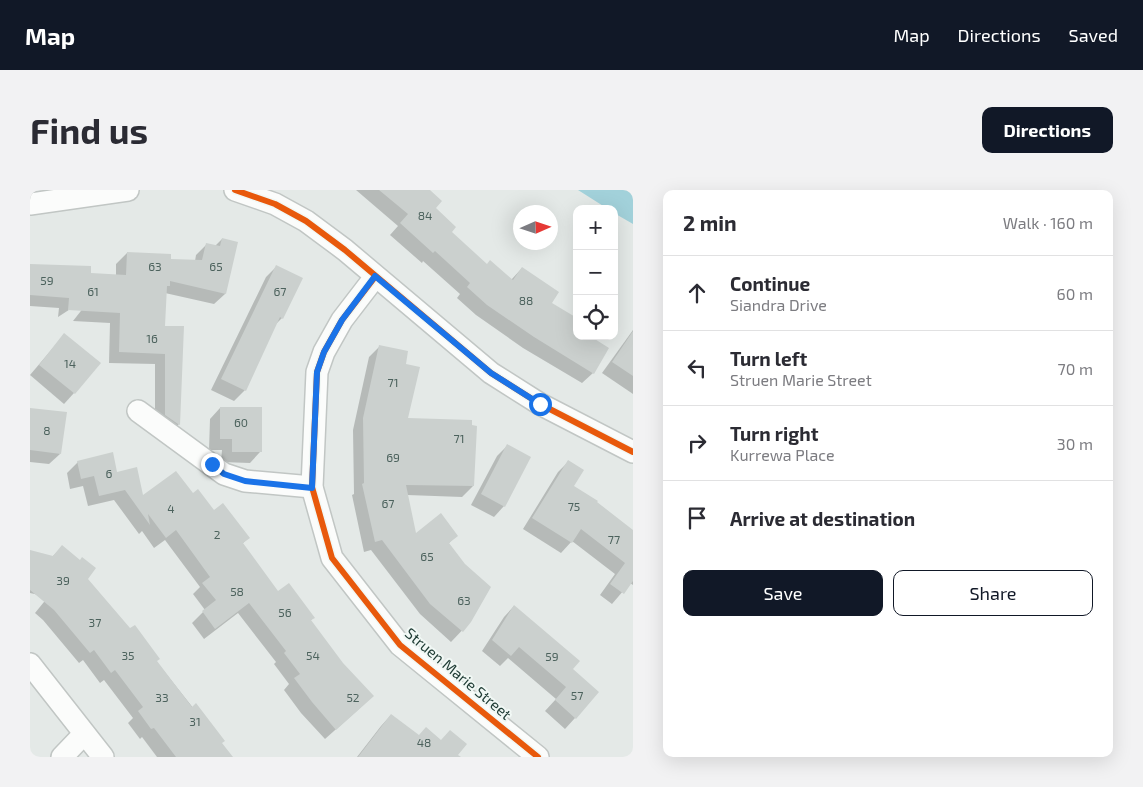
<!DOCTYPE html>
<meta charset="utf-8">
<style>
body{margin:0;font-family:"Exo 2",sans-serif;background:#f2f2f3;color:#2b2b33}
.controls{position:absolute;right:15px;top:15px;display:grid;overflow:hidden;border-radius:10px;box-shadow:0 5px 20px #0002}
.controls button{width:45px;height:45px;display:grid;place-items:center;padding:0;border:0;border-bottom:1px solid #e1e1e2;background:#fff;color:#2b2b33;font:25px sans-serif}
.compass{position:absolute;left:483px;top:15px;width:45px;height:45px;border-radius:50%;background:#fff;box-shadow:0 5px 20px #0002;rotate:87deg}
.stop{position:absolute;width:15px;height:15px;margin:-11px;border:4px solid #1a73e8;border-radius:50%;background:#fff}
.stop.end{background:#1a73e8;border-color:#fff;box-shadow:0 1px 5px #0008}
.list{margin:0;padding:0;list-style:none}
h2{display:flex;justify-content:space-between;align-items:center;height:65px;margin:0;padding:0 20px;font-size:21px}
h2 small{font-size:16px;font-weight:400;color:#7c7c81}
.list li{display:grid;grid-template-columns:32px 1fr auto;gap:15px;align-items:center;box-sizing:border-box;height:75px;padding:0 20px;border-top:1px solid #e1e1e2}
.list b{display:block;font-size:19px;white-space:nowrap}
.list p{margin:0;font-size:16px;white-space:nowrap;color:#7c7c81}
.list em{font-size:16px;font-style:normal;color:#7c7c81}
.actions{display:flex;gap:10px;padding:15px 20px}
.actions a{flex:1;padding:11px 0;border:1px solid #111827;border-radius:10px;text-align:center;font-size:18px;color:#111827}
.actions .main{background:#111827;color:#fff}
.icon{flex:none;width:28px;height:28px;fill:none;stroke:currentColor;stroke-width:2;stroke-linecap:round;stroke-linejoin:round}
.map{position:relative;flex:none;width:603px;height:567px;overflow:hidden;border-radius:10px}
header{display:flex;align-items:center;gap:30px;box-sizing:border-box;height:70px;padding:0 25px;background:#111827;color:#fff}
header strong{font-size:24px}
nav{display:flex;gap:28px;margin-inline-start:auto;font-size:18px}
.intro{display:flex;align-items:center;justify-content:space-between;box-sizing:border-box;height:120px;padding:0 30px}
h1{margin:0;font-size:35px}
.button{padding:12px 22px;border-radius:10px;background:#111827;color:#fff;font-size:18px;font-weight:700}
main{display:flex;gap:30px;padding:0 30px}
aside{flex:1;background:#fff;border-radius:10px;box-shadow:0 5px 20px #0002}
.map>svg:first-child{display:block}
.water{fill:#a2d1da}
.shadow{fill:#0003}
.building{fill:#cbd0ce}
.lines{fill:none;stroke-linecap:round;stroke-linejoin:round}
.minor-casing{stroke:#c1c6c4;stroke-width:24}
.minor{stroke:#fbfcfb;stroke-width:21}
.cycleway-casing{stroke:#f1f8f5;stroke-width:9}
.cycleway{stroke:#e8590c;stroke-width:6}
.route{stroke:#1a73e8;stroke-width:6}
.labels{text-anchor:middle;stroke-width:4;stroke-linejoin:round;paint-order:stroke}
.number-label{font-size:12px;fill:#4c625d}
.street-label{font-size:15px;fill:#203d36;stroke:#f1f8f5}
</style>
<header>
<strong>Map</strong>
<nav><a>Map</a><a>Directions</a><a>Saved</a></nav>
</header>
<div class="intro"><h1>Find us</h1><a class="button">Directions</a></div>
<main>
<div class="map">
<svg width="603" height="567" viewBox="0 0 603 567">
<rect width="100%" height="100%" fill="#e4e9e7"/>
<!-- water -->
<polygon class="water" points="548,0 603,0 603,34 584,23 584,19 578,19"/>
<!-- shadow -->
<g class="shadow">
<polygon points="326,0 399,0 404,18 420,42 457,75 481,90 492,78 547,146 563,183 552,193 493,158 446,125 427,108 430,104 393,71 392,73 360,45 368,36"/>
<polygon points="192,49 195,104 184,114 135,103 134,137 149,234 138,245 125,236 125,174 79,173 80,133 43,131 65,103 28,127 29,118 0,116 0,75 59,84 86,86 86,74 97,63 140,70 165,71 166,65 177,54 185,56"/>
<polygon points="246,77 252,128 244,136 215,200 204,211 181,200 236,87"/>
<polygon points="603,140 603,204 572,183"/>
<polygon points="34,145 44,203 34,214 0,185"/>
<polygon points="350,156 374,175 377,229 443,296 432,307 377,305 385,345 426,346 418,354 440,432 421,452 390,424 341,360 334,362 322,305 324,304 323,240 339,167"/>
<polygon points="190,218 230,262 220,273 191,272 192,260 179,260 180,229"/>
<polygon points="0,219 30,264 19,274 0,272"/>
<polygon points="478,255 474,316 464,327 441,315 467,266"/>
<polygon points="48,272 86,283 113,308 162,305 218,348 212,354 248,403 283,428 280,431 331,517 295,549 271,523 254,500 259,494 244,474 246,472 208,423 174,449 162,433 175,420 163,404 170,397 135,350 124,358 112,341 109,344 84,310 58,316 53,296 40,299 37,283"/>
<polygon points="538,272 542,296 603,341 603,395 600,393 582,414 570,405 585,384 542,351 531,363 493,339 528,282"/>
<polygon points="32,357 56,389 126,471 202,567 127,567 112,547 110,549 98,533 103,528 74,490 70,493 53,470 49,473 13,430 5,423 18,407 0,403 0,361 22,367"/>
<polygon points="484,416 541,479 545,528 535,539 515,521 526,509 478,468 470,476 452,461 474,427"/>
<polygon points="361,525 388,546 425,567 327,567 351,536"/>
</g>
<!-- building -->
<g class="building">
<polygon points="349,0 400,0 412,11 406,18 426,37 422,42 457,74 460,70 483,90 492,77 529,102 522,113 547,128 547,146 560,146 579,158 564,184 504,147 457,115 437,97 440,93 405,61 403,63 370,33 378,24"/>
<polygon points="192,48 208,52 196,104 140,91 140,96 137,96 135,136 154,136 150,235 148,234 135,225 135,164 89,162 90,123 38,120 39,108 0,105 0,74 61,76 61,83 96,85 97,62 141,64 141,69 172,70 176,53 190,56"/>
<polygon points="246,75 273,88 253,129 250,127 216,201 191,189"/>
<polygon points="603,141 603,186 582,172"/>
<polygon points="34,143 71,173 45,204 9,175"/>
<polygon points="349,155 378,161 376,174 390,177 378,228 442,230 442,235 447,236 444,296 376,295 386,343 411,323 428,346 419,353 435,374 461,397 441,432 433,442 400,414 352,350 345,352 332,294 334,293 333,228"/>
<polygon points="190,217 232,217 232,262 202,262 202,249 190,249"/>
<polygon points="0,218 37,222 31,264 0,260"/>
<polygon points="477,254 501,267 475,317 451,304"/>
<polygon points="83,262 87,282 107,277 113,305 146,281 163,303 168,299 184,320 193,313 220,348 213,353 248,401 259,393 285,428 281,430 313,473 344,506 306,540 282,512 264,488 270,484 254,463 256,461 219,413 185,439 172,421 186,410 172,393 180,387 146,340 136,348 118,324 120,335 95,300 69,306 64,286 51,289 47,271"/>
<polygon points="538,270 554,280 544,296 568,311 567,312 603,340 603,391 594,404 580,394 595,373 551,339 542,353 502,328"/>
<polygon points="32,355 50,370 52,367 66,378 58,389 100,438 105,435 130,469 127,471 162,517 166,513 195,551 192,553 203,567 146,567 124,538 121,539 108,521 113,517 85,480 81,483 64,460 60,463 24,420 0,400 0,360 23,366"/>
<polygon points="484,415 550,471 543,479 569,502 546,529 525,510 536,497 489,457 481,466 462,450"/>
<polygon points="361,524 389,545 396,537 411,550 420,540 437,554 428,565 431,567 328,567"/>
</g>
<g class="lines">
<!-- minor casing -->
<g class="minor-casing">
<g id="minor">
<polyline points="205,0 245,14 276,31 315,60 461,183 510,214 603,262"/>
<polyline points="0,14 98,0"/>
<polyline points="345,87 312,130 294,162 287,182 282,297 302,368 370,455 508,567"/>
<polyline points="108,221 194,284 215,291 282,297"/>
<polyline points="0,474 73,567"/>
<polyline points="32,567 54,544"/>
</g>
</g>
<!-- minor -->
<use href="#minor" class="minor"/>
<!-- cycleway casing -->
<g class="cycleway-casing">
<g id="cycleway">
<polyline points="205,0 245,14 276,31 315,60 461,183 510,214 603,262"/>
<polyline points="345,87 312,130 294,162 287,182 282,297 302,368 370,455 508,567"/>
</g>
</g>
<!-- cycleway -->
<use href="#cycleway" class="cycleway"/>
</g>
<g class="lines">
<!-- route -->
<polyline class="route" points="182,274 194,284 215,291 282,298 287,182 294,162 312,130 345,86 461,183 510,214"/>
</g>
<g class="labels">
<!-- number labels -->
<g class="number-label">
<text x="395" y="30">84</text>
<text x="125" y="81">63</text>
<text x="186" y="81">65</text>
<text x="17" y="95">59</text>
<text x="63" y="106">61</text>
<text x="250" y="106">67</text>
<text x="496" y="115">88</text>
<text x="122" y="153">16</text>
<text x="40" y="178">14</text>
<text x="363" y="197">71</text>
<text x="211" y="237">60</text>
<text x="17" y="245">8</text>
<text x="429" y="253">71</text>
<text x="363" y="272">69</text>
<text x="79" y="288">6</text>
<text x="358" y="318">67</text>
<text x="544" y="321">75</text>
<text x="141" y="323">4</text>
<text x="187" y="349">2</text>
<text x="584" y="354">77</text>
<text x="397" y="371">65</text>
<text x="33" y="395">39</text>
<text x="207" y="406">58</text>
<text x="434" y="415">63</text>
<text x="255" y="427">56</text>
<text x="65" y="437">37</text>
<text x="98" y="470">35</text>
<text x="283" y="470">54</text>
<text x="522" y="471">59</text>
<text x="547" y="510">57</text>
<text x="132" y="512">33</text>
<text x="323" y="512">52</text>
<text x="165" y="536">31</text>
<text x="394" y="557">48</text>
</g>
<!-- street labels -->
<g class="street-label">
<text transform="translate(428 484) rotate(40)" y="5">Struen Marie Street</text>
</g>
</g>
</svg>
<div class="controls">
<button>+</button>
<button>−</button>
<button><svg class="icon" aria-label="locate" viewBox="0 0 24 24"><circle cx="12" cy="12" r="6"/><path d="M12 2v4M12 18v4M2 12h4M18 12h4"/></svg></button>
</div>
<svg class="compass" viewBox="-18 -18 36 36"><path d="M0-13l5 13h-10z" fill="#e53935"/><path d="M0 13l5-13h-10z" fill="#7c7c81"/></svg>
<div class="stop" style="left:510px;top:214px"></div>
<div class="stop end" style="left:182px;top:274px"></div>
</div>
<aside>
<h2>2 min<small>Walk · 160 m</small></h2>
<ul class="list">
<li><svg class="icon" aria-label="ahead" viewBox="0 0 24 24"><path d="M12 20V5M6 11l6-6 6 6"/></svg><div><b>Continue</b><p>Siandra Drive</p></div><em>60 m</em></li>
<li><svg class="icon" aria-label="left" viewBox="0 0 24 24"><path d="M17 20v-9H6M10 6l-5 5 5 5"/></svg><div><b>Turn left</b><p>Struen Marie Street</p></div><em>70 m</em></li>
<li><svg class="icon" aria-label="right" viewBox="0 0 24 24"><path d="M7 20v-9h11M14 6l5 5-5 5"/></svg><div><b>Turn right</b><p>Kurrewa Place</p></div><em>30 m</em></li>
<li><svg class="icon" aria-label="arrive" viewBox="0 0 24 24"><path d="M6 21V4h12l-3 4 3 4H6"/></svg><div><b>Arrive at destination</b></div></li>
</ul>
<div class="actions"><a class="main">Save</a><a>Share</a></div>
</aside>
</main>
